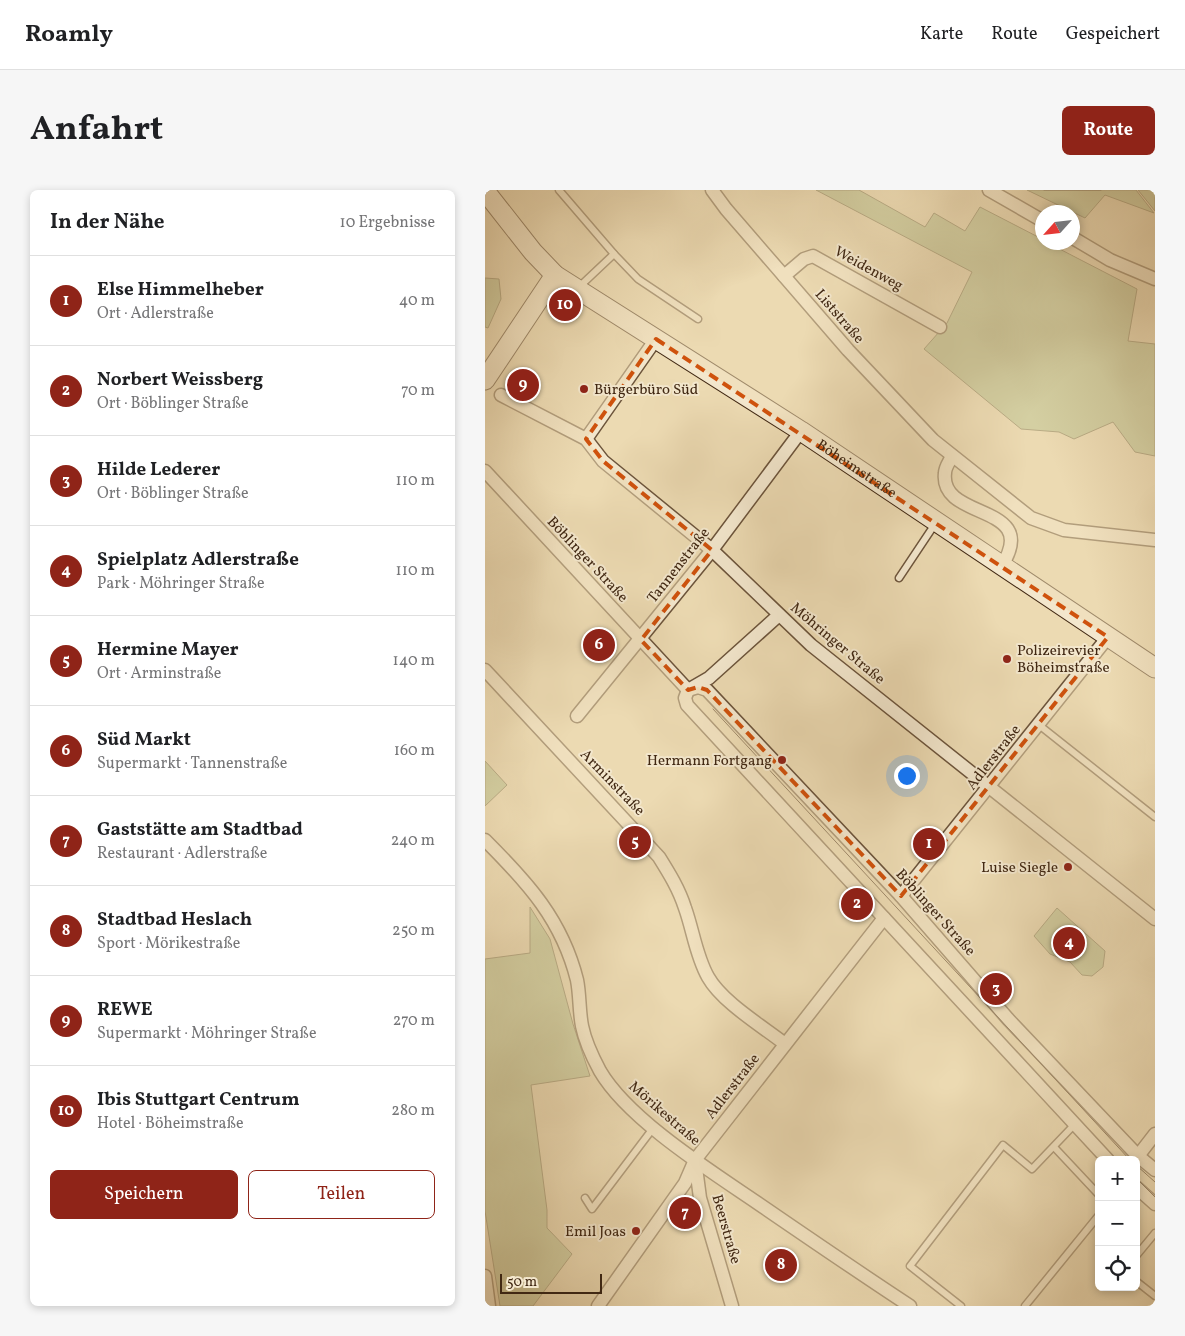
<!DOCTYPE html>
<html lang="de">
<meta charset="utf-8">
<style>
body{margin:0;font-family:Vollkorn,serif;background:#f6f6f6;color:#202124}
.controls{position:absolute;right:15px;bottom:15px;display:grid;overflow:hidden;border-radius:8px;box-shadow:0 2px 8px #0003}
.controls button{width:45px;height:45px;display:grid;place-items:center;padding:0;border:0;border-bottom:1px solid #e0e0e0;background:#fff;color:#202124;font:25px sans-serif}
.compass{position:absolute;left:550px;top:15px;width:45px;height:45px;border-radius:50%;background:#fff;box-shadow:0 2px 8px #0003;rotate:243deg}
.scale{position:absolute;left:15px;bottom:12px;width:102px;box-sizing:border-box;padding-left:5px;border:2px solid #412813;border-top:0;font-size:14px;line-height:18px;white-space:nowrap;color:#412813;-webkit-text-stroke:4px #f3e7cd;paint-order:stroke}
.you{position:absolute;left:421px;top:585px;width:18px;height:18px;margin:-12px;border:4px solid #fff;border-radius:50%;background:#1a73e8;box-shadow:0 0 0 8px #1a73e833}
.badge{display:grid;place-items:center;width:32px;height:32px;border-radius:50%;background:#8f2418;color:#fff;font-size:16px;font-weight:700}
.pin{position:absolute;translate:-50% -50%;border:2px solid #fff;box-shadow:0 1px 5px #0006}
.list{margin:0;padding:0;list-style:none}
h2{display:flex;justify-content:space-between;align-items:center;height:65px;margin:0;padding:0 20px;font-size:21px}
h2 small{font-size:16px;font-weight:400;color:#757577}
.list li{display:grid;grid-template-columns:32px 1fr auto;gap:15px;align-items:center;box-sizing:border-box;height:90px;padding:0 20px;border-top:1px solid #e0e0e0}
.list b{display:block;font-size:19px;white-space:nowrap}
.list p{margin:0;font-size:16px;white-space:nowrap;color:#757577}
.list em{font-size:16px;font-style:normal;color:#757577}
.actions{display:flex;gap:10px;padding:15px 20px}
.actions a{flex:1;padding:11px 0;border:1px solid #8f2418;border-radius:8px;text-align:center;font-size:18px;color:#8f2418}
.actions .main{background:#8f2418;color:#fff}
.icon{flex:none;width:28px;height:28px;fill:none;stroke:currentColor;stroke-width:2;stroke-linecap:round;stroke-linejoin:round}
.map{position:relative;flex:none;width:670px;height:1116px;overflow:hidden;border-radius:8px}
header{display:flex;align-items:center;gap:30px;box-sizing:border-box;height:70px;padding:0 25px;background:#fff;border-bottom:1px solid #e0e0e0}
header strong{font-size:24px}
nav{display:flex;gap:28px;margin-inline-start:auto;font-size:18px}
.intro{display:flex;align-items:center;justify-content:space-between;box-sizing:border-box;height:120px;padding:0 30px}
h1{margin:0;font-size:35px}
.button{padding:12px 22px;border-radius:8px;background:#8f2418;color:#fff;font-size:18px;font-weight:700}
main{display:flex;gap:30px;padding:0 30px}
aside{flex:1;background:#fff;border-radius:8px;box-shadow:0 2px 8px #0003}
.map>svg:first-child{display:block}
.green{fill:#b6c08e;stroke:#7c7450}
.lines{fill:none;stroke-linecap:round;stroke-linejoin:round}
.lane-casing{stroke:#6c543b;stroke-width:9}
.street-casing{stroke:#6c543b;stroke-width:15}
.secondary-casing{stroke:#412813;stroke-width:21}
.lane{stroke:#f3e7cd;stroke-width:6}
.street{stroke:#f3e7cd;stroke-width:12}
.secondary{stroke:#f3e7cd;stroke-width:19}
.tram{stroke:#412813;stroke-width:1}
.marked{fill:none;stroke:#cf520d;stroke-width:4;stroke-dasharray:10 6;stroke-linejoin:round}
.poi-dot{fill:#8f2418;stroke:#f3e7cd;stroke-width:2}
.labels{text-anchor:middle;stroke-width:4;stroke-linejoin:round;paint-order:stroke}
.street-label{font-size:15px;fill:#412813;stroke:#f3e7cd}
.poi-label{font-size:15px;fill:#412813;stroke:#f3e7cd;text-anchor:end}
</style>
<header>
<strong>Roamly</strong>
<nav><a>Karte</a><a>Route</a><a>Gespeichert</a></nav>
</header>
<div class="intro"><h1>Anfahrt</h1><a class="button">Route</a></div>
<main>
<aside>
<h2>In der Nähe<small>10 Ergebnisse</small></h2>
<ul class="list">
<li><span class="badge">1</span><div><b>Else Himmelheber</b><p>Ort · Adlerstraße</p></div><em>40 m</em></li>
<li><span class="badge">2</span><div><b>Norbert Weissberg</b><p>Ort · Böblinger Straße</p></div><em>70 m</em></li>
<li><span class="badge">3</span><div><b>Hilde Lederer</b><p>Ort · Böblinger Straße</p></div><em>110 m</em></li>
<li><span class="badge">4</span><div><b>Spielplatz Adlerstraße</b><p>Park · Möhringer Straße</p></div><em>110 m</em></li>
<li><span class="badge">5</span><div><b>Hermine Mayer</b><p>Ort · Arminstraße</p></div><em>140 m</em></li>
<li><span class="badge">6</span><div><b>Süd Markt</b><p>Supermarkt · Tannenstraße</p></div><em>160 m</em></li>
<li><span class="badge">7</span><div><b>Gaststätte am Stadtbad</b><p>Restaurant · Adlerstraße</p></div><em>240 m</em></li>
<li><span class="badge">8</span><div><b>Stadtbad Heslach</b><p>Sport · Mörikestraße</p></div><em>250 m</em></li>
<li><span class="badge">9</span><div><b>REWE</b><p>Supermarkt · Möhringer Straße</p></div><em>270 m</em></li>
<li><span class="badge">10</span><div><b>Ibis Stuttgart Centrum</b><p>Hotel · Böheimstraße</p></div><em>280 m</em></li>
</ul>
<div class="actions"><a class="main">Speichern</a><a>Teilen</a></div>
</aside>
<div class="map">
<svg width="670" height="1116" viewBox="0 0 670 1116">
<rect width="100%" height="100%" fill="#ecdab2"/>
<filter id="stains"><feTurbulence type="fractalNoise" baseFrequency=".004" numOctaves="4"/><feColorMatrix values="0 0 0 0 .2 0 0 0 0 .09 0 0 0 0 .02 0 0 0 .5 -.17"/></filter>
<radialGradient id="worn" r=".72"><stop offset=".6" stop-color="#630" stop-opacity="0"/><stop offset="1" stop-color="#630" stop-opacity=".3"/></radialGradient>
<!-- green -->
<g class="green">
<polygon points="331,0 374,0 440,37 449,23 480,41 495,17 557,49 558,52 563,53 652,99 643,151 670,154 670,266 650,262 628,232 589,249 574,242 536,239 439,159 462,133 487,82"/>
<polygon points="542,0 651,0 669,23 620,5 600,28"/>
<polygon points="653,0 670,0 670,21"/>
<polygon points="0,88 14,89 16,109 3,138 0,137"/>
<polygon points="0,571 22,595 0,616"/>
<polygon points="45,717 65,749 88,834 105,886 46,895 62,1020 62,1038 87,1064 48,1116 15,1116 0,1021 0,769 45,763"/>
<polygon points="572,718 620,761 618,777 607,786 597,785 585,772 565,764 549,746"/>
</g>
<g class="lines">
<!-- lane casing -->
<g class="lane-casing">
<g id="lane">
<polyline points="74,0 129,64"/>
<polyline points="93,98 129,64 153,89 213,129"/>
<polyline points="414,388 450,334"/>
<polyline points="554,535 670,627"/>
<polyline points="569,957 614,1005"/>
<polyline points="100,1008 107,1019 169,937"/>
<polyline points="651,1066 670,1043"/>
<polyline points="651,1091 670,1106"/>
<polyline points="476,1116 425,1076 518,955 547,979 590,934"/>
<polyline points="540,1116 614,1025"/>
</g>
</g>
<!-- street casing -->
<g class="street-casing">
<g id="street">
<polyline points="227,0 241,19 363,160 448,250 546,328 579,340 670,350"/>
<polyline points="504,0 558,31"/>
<polyline points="588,48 625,70 670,89"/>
<polyline points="299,86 319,69 328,66 455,137"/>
<polyline points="16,205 101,249 118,271 227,360 326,455 670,729"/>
<polyline points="101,249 171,149"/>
<path d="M467 266C465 271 460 277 460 283 454 332 558 312 516 377"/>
<polyline points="0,281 203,500"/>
<path d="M0 480 174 667C184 683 194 699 200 718 208 740 211 766 223 787 237 812 277 836 300 854"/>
<polyline points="205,499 224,488 294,425"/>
<polyline points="203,500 213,497 222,500 416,706 523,829 653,966 670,980"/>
<polyline points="203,500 200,508 202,515 623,970"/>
<polyline points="92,526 227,360 316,241"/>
<path d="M0 650C43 693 77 730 92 790 95 805 94 821 97 836 100 851 108 868 115 881 143 929 224 980 271 1012 322 1047 373 1082 425 1116"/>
<polyline points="416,706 623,447"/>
<polyline points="653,966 670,944"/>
<polyline points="210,970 215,1008 247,1116"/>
<polyline points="651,997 670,1014"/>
<polyline points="0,1086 4,1116"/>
<polyline points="113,1116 200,993 210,970 399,728"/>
</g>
</g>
<!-- secondary casing -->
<g class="secondary-casing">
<g id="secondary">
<path id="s1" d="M0 1 48 62 70 85 316 241 670 478"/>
<polyline points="0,190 70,85"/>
</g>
</g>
<!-- lane -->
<use href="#lane" class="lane"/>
<!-- street -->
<use href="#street" class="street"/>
<!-- secondary -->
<use href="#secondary" class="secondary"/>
<!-- tram -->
<g class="tram">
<polyline points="559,0 616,0"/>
<polyline points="228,519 645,970"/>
<polyline points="651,975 670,992"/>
<polyline points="651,988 670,1007"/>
</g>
</g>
<!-- marked area -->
<path d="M0 0H670V1116H0ZM171 149 623 447 416 706 222 500 213 497 203 500 156 450 227 360 118 271 101 249Z" fill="#ecdab2" fill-opacity=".55" fill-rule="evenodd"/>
<path class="marked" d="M171 149 623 447 416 706 222 500 213 497 203 500 156 450 227 360 118 271 101 249Z"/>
<!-- markers -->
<g class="poi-dot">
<circle cx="99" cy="199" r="5"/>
<circle cx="522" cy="469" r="5"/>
<circle cx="297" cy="570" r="5"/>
<circle cx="583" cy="677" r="5"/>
<circle cx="151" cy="1041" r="5"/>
</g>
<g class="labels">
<!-- street labels -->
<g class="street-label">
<text transform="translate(384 78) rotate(29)" y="5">Weidenweg</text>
<text transform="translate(355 126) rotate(49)" y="5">Liststraße</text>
<text dy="5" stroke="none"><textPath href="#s1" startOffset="468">Böheimstraße</textPath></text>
<text transform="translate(103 369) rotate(47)" y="5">Böblinger Straße</text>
<text transform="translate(193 375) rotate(-52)" y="5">Tannenstraße</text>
<text transform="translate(353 453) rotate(40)" y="5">Möhringer Straße</text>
<text transform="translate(508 567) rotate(-52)" y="5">Adlerstraße</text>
<text transform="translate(128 592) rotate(46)" y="5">Arminstraße</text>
<text transform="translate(451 722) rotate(48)" y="5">Böblinger Straße</text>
<text transform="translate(247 896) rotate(-52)" y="5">Adlerstraße</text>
<text transform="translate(180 923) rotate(41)" y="5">Mörikestraße</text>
<text transform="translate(242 1039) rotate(74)" y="5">Beerstraße</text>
</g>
<!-- poi labels -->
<g class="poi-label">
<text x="109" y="204" text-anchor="start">Bürgerbüro Süd</text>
<text x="532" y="465" text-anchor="start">Polizeirevier<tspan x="532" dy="17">Böheimstraße</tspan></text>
<text x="287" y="575">Hermann Fortgang</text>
<text x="573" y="682">Luise Siegle</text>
<text x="141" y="1046">Emil Joas</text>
</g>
</g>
<rect width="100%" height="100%" filter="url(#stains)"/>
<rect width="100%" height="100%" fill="url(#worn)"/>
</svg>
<div class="controls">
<button>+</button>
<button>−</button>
<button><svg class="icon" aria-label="locate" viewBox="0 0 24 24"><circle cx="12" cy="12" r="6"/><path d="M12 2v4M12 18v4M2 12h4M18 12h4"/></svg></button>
</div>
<svg class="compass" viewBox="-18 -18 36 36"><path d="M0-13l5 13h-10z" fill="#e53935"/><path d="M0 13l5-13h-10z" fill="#757577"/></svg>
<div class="scale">50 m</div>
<div class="you"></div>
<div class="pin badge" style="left:444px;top:654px">1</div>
<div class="pin badge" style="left:372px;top:714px">2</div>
<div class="pin badge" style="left:511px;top:799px">3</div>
<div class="pin badge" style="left:584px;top:753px">4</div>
<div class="pin badge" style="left:150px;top:652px">5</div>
<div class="pin badge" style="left:114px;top:455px">6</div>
<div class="pin badge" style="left:200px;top:1023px">7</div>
<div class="pin badge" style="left:296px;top:1075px">8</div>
<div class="pin badge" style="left:38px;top:195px">9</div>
<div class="pin badge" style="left:80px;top:115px">10</div>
</div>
</main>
